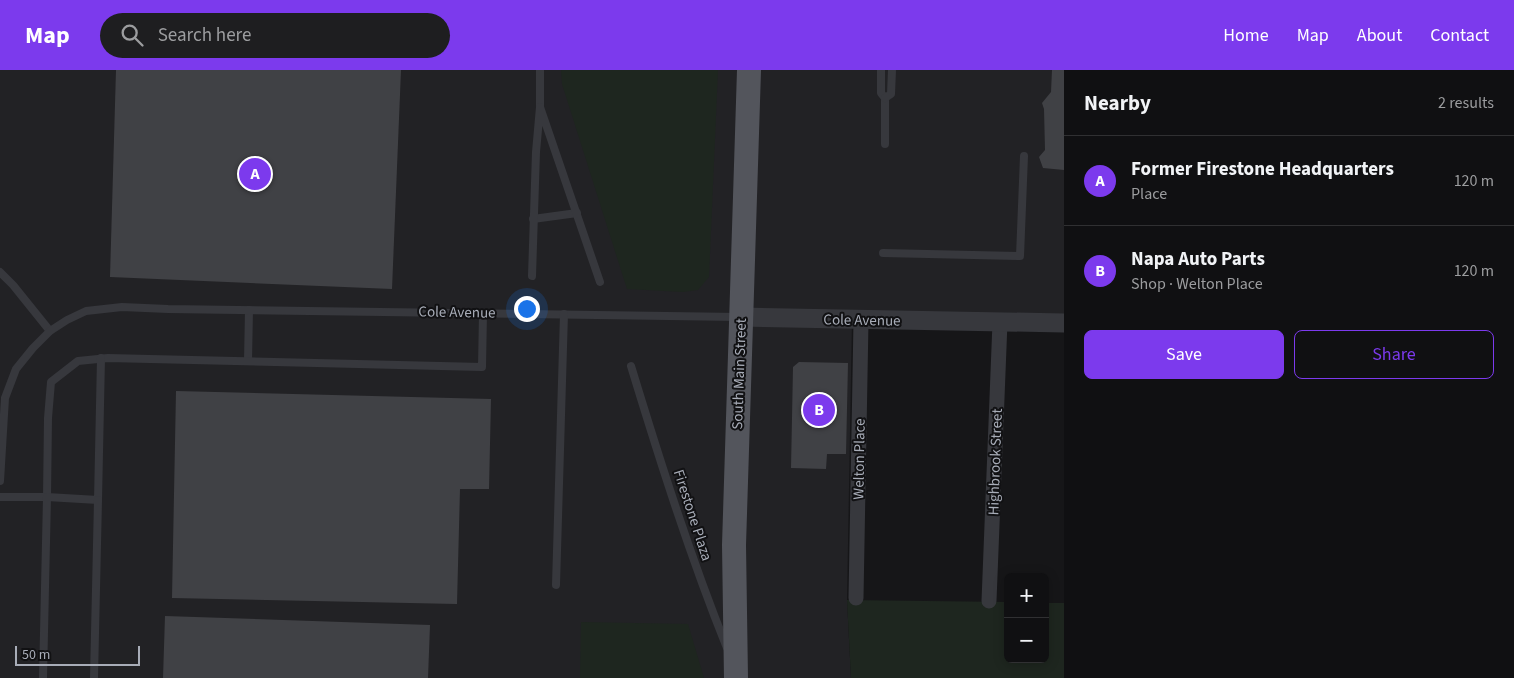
<!DOCTYPE html>
<meta charset="utf-8">
<style>
body{margin:0;font-family:"Source Sans 3",sans-serif;background:#1e1e20;color:#f1f3f6}
.controls{position:absolute;right:15px;bottom:15px;display:grid;overflow:hidden;border-radius:8px;box-shadow:0 2px 12px #0003}
.controls button{width:45px;height:45px;display:grid;place-items:center;padding:0;border:0;border-bottom:1px solid #303032;background:#101012;color:#f1f3f6;font:25px sans-serif}
.scale{position:absolute;left:15px;bottom:12px;width:125px;box-sizing:border-box;padding-left:5px;border:2px solid #a8adb8;border-top:0;font-size:14px;line-height:18px;white-space:nowrap;color:#a8adb8;-webkit-text-stroke:4px #111113;paint-order:stroke}
.you{position:absolute;left:526px;top:238px;width:18px;height:18px;margin:-12px;border:4px solid #fff;border-radius:50%;background:#1a73e8;box-shadow:0 0 0 8px #1a73e833}
.badge{display:grid;place-items:center;width:32px;height:32px;border-radius:50%;background:#7c3aed;color:#fff;font-size:16px;font-weight:700}
.pin{position:absolute;translate:-50% -50%;border:2px solid #fff;box-shadow:0 1px 5px #0006}
.list{margin:0;padding:0;list-style:none}
h2{display:flex;justify-content:space-between;align-items:center;height:65px;margin:0;padding:0 20px;font-size:21px}
h2 small{font-size:16px;font-weight:400;color:#9c9d9f}
.list li{display:grid;grid-template-columns:32px 1fr auto;gap:15px;align-items:center;box-sizing:border-box;height:90px;padding:0 20px;border-top:1px solid #303032}
.list b{display:block;font-size:19px;white-space:nowrap}
.list p{margin:0;font-size:16px;white-space:nowrap;color:#9c9d9f}
.list em{font-size:16px;font-style:normal;color:#9c9d9f}
.actions{display:flex;gap:10px;padding:15px 20px}
.actions a{flex:1;padding:11px 0;border:1px solid #7c3aed;border-radius:8px;text-align:center;font-size:18px;color:#7c3aed}
.actions .main{background:#7c3aed;color:#fff}
.icon{flex:none;width:28px;height:28px;fill:none;stroke:currentColor;stroke-width:2;stroke-linecap:round;stroke-linejoin:round}
.map{position:relative;flex:none;width:1064px;height:608px;overflow:hidden}
header{display:flex;align-items:center;gap:30px;box-sizing:border-box;height:70px;padding:0 25px;background:#7c3aed;color:#fff}
header strong{font-size:24px}
nav{display:flex;gap:28px;margin-inline-start:auto;font-size:18px}
.search{width:350px;height:45px;background:#1e1e20;display:flex;align-items:center;gap:12px;box-sizing:border-box;padding:0 18px;border-radius:28px;color:#9c9d9f;font-size:19px}
main{display:flex}
aside{flex:1;background:#101012}
.map>svg:first-child{display:block}
.built{fill:#222225}
.green{fill:#1e261f}
.building{fill:#404145}
.lines{fill:none;stroke-linecap:round;stroke-linejoin:round}
.service{stroke:#37383d;stroke-width:8}
.minor{stroke:#37383d;stroke-width:15}
.tertiary{stroke:#37383d;stroke-width:19}
.primary{stroke:#53555c;stroke-width:24}
.labels{text-anchor:middle;stroke-width:4;stroke-linejoin:round;paint-order:stroke}
.street-label{font-size:15px;fill:#a8adb8;stroke:#111113}
</style>
<header>
<strong>Map</strong>
<div class="search"><svg class="icon" aria-label="search" viewBox="0 0 24 24"><circle cx="10" cy="10" r="6"/><path d="M15 15l6 6"/></svg>Search here</div>
<nav><a>Home</a><a>Map</a><a>About</a><a>Contact</a></nav>
</header>
<main>
<div class="map">
<svg width="1064" height="608" viewBox="0 0 1064 608">
<rect width="100%" height="100%" fill="#161618"/>
<!-- built -->
<polygon class="built" points="0,0 1064,0 1064,253 852,250 847,530 851,608 0,608"/>
<!-- green -->
<g class="green">
<polygon points="561,0 718,0 709,207 698,220 683,222 627,219 562,14"/>
<polygon points="847,530 1008,532 1008,589 1045,589 1045,533 1064,533 1064,608 851,608"/>
<polygon points="581,552 688,554 704,608 580,608"/>
</g>
<!-- building -->
<g class="building">
<polygon points="116,0 401,0 392,219 110,207"/>
<polygon points="1052,0 1064,0 1064,100 1043,98 1039,87 1045,80 1044,39 1042,33 1051,22"/>
<polygon points="799,292 848,293 846,384 827,384 826,399 791,398 793,297"/>
<polygon points="176,321 491,329 489,419 460,419 457,534 172,528"/>
<polygon points="165,546 430,555 428,608 163,608"/>
</g>
<g class="lines">
<!-- service -->
<g class="service">
<polyline points="881,0 881,23 885,28 885,74"/>
<polyline points="885,28 891,24 892,0"/>
<polyline points="540,37 540,0"/>
<polyline points="533,149 577,143"/>
<polyline points="883,183 1020,186 1024,86"/>
<polyline points="0,202 13,215 50,261"/>
<polyline points="532,206 536,82 540,37 600,212"/>
<polyline points="248,291 249,240"/>
<path d="M631 296C660 391 690 486 727 578"/>
<polyline points="0,411 5,328 16,299 33,278 50,261 67,250 86,241 122,237 168,239 739,247"/>
<polyline points="0,427 47,427 48,348 51,312 78,291 108,288 482,297 483,243"/>
<polyline points="556,515 564,244"/>
<polyline points="43,608 47,427 98,430 101,288"/>
<polyline points="94,608 98,430"/>
</g>
<!-- minor -->
<g class="minor">
<polyline points="856,528 861,251"/>
<polyline points="989,531 1000,252"/>
</g>
<!-- tertiary -->
<polyline class="tertiary" points="741,247 1064,253"/>
<!-- primary -->
<polyline class="primary" points="736,608 734,475 749,0"/>
</g>
<g class="labels">
<!-- street labels -->
<g class="street-label">
<text transform="translate(457 242) rotate(1)" y="5">Cole Avenue</text>
<text transform="translate(862 250) rotate(1)" y="5">Cole Avenue</text>
<text transform="translate(739 304) rotate(-88)" y="5">South Main Street</text>
<text transform="translate(859 389) rotate(-89)" y="5">Welton Place</text>
<text transform="translate(995 392) rotate(-88)" y="5">Highbrook Street</text>
<text transform="translate(693 445) rotate(72)" y="5">Firestone Plaza</text>
</g>
</g>
</svg>
<div class="controls">
<button>+</button>
<button>−</button>
</div>
<div class="scale">50 m</div>
<div class="you"></div>
<div class="pin badge" style="left:255px;top:104px">A</div>
<div class="pin badge" style="left:819px;top:340px">B</div>
</div>
<aside>
<h2>Nearby<small>2 results</small></h2>
<ul class="list">
<li><span class="badge">A</span><div><b>Former Firestone Headquarters</b><p>Place</p></div><em>120 m</em></li>
<li><span class="badge">B</span><div><b>Napa Auto Parts</b><p>Shop · Welton Place</p></div><em>120 m</em></li>
</ul>
<div class="actions"><a class="main">Save</a><a>Share</a></div>
</aside>
</main>
